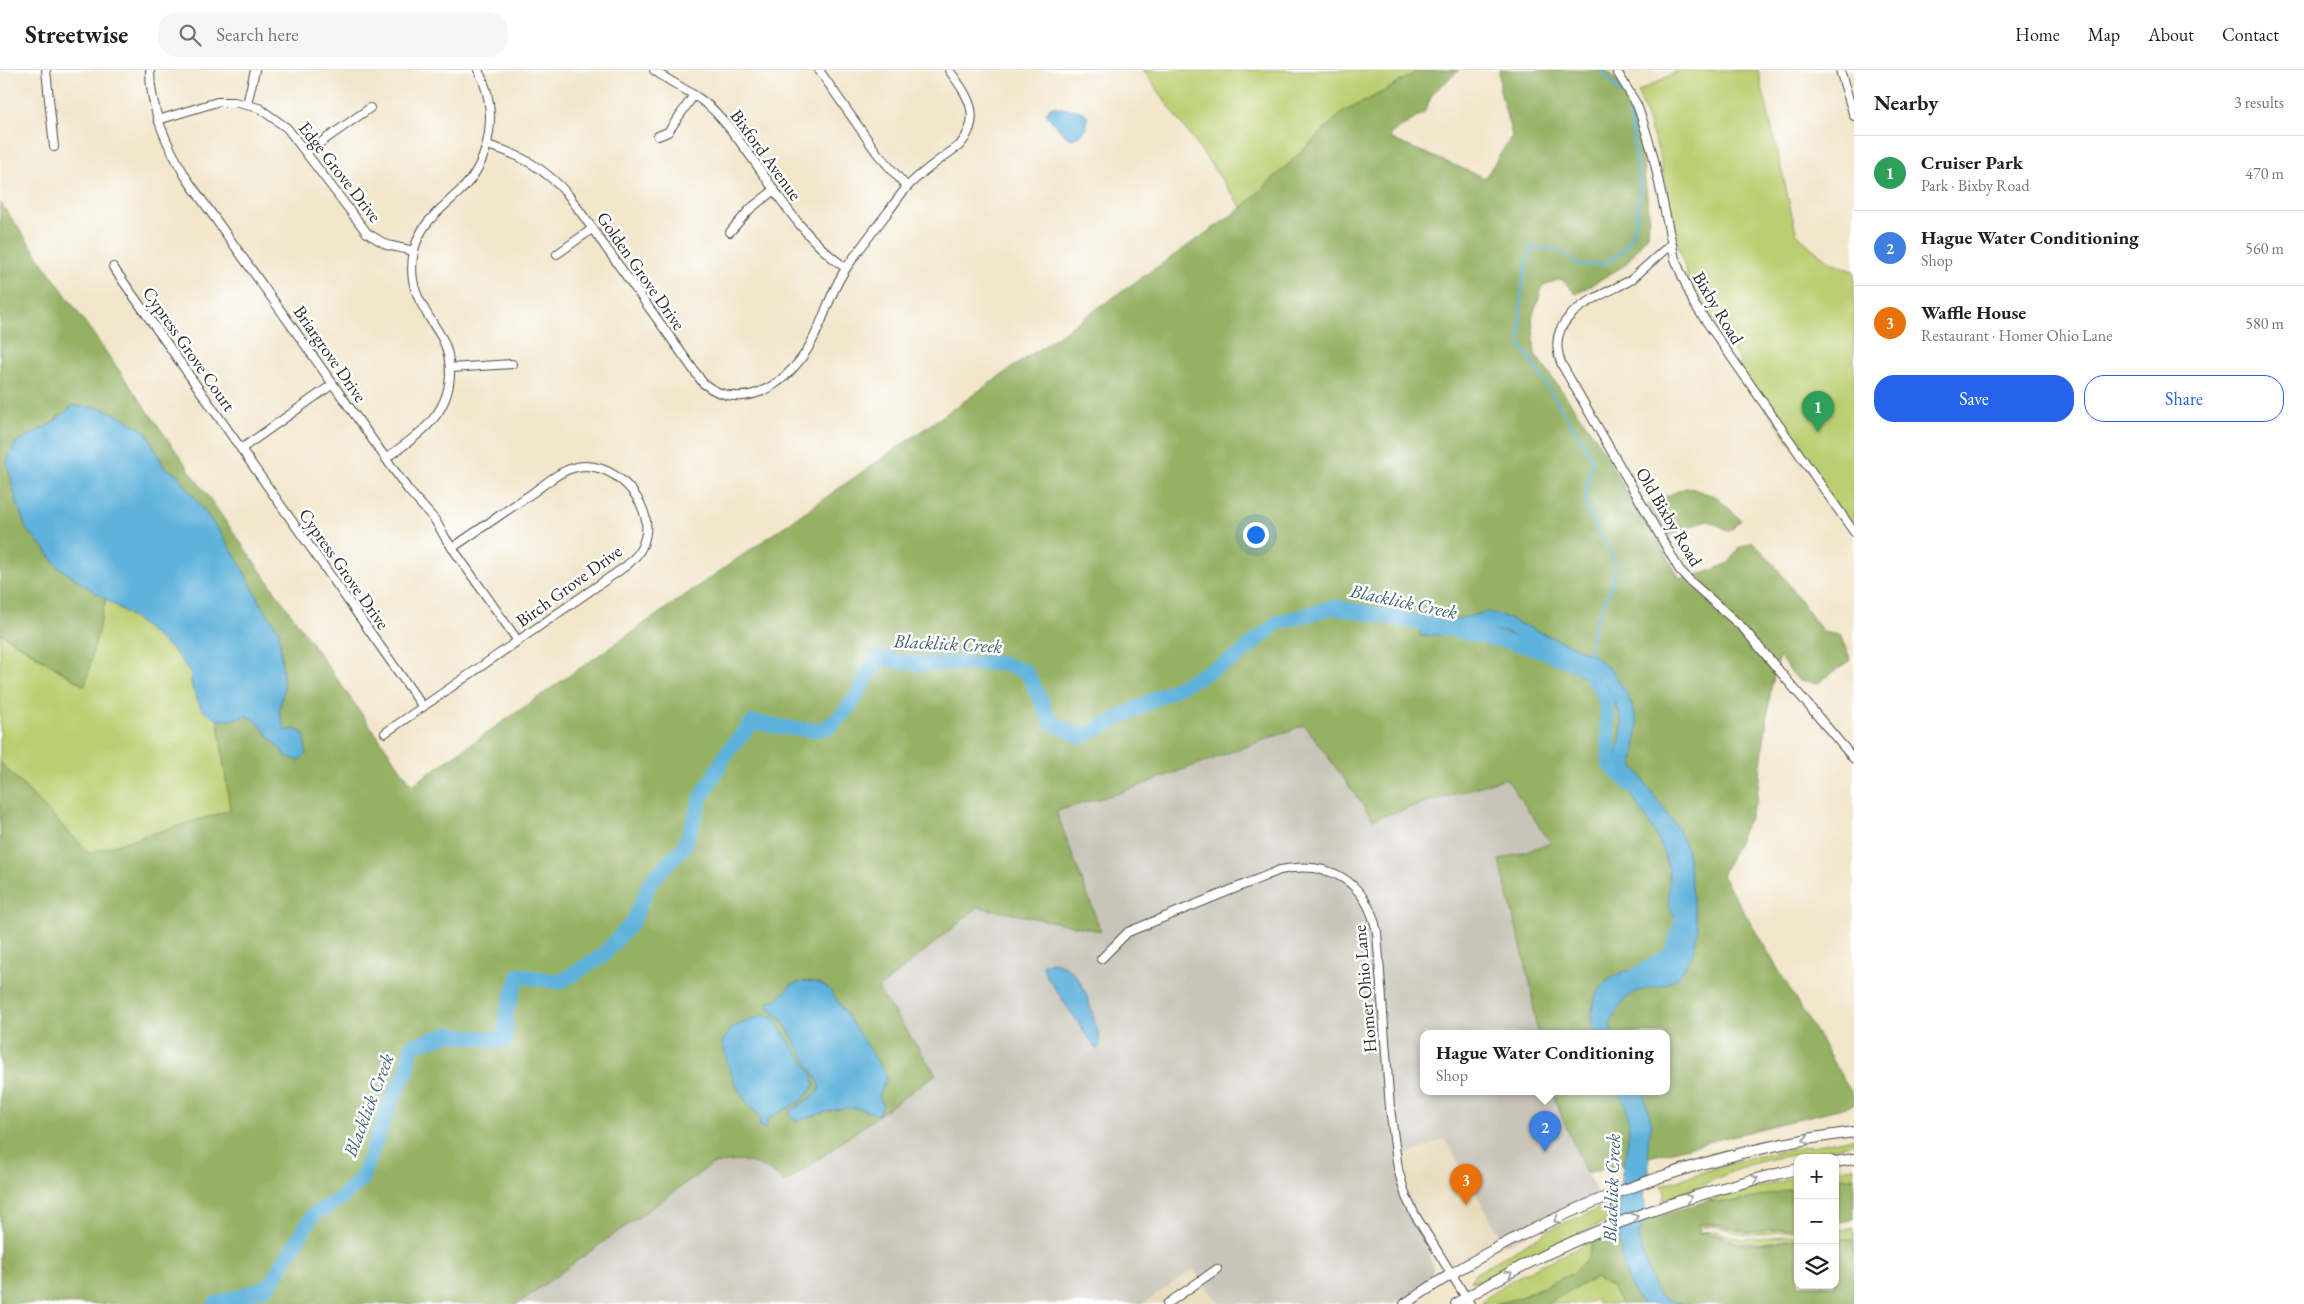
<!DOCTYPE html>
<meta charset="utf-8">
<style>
body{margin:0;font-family:"EB Garamond",serif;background:#f6f6f6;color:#202124}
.controls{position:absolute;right:15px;bottom:15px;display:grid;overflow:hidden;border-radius:10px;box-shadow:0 1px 4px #0004}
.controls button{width:45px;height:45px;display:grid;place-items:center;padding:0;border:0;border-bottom:1px solid #e0e0e0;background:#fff;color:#202124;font:25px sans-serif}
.you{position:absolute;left:1255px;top:464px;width:18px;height:18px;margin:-12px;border:4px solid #fff;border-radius:50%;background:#1a73e8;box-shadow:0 0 0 8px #1a73e833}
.badge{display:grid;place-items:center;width:32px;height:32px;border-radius:50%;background:#2563eb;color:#fff;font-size:16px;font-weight:700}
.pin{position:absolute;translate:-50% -41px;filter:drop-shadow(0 1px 2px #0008)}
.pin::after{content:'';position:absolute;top:26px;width:18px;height:15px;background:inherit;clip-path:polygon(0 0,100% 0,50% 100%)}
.popup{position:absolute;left:1420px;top:960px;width:250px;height:65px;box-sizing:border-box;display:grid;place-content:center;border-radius:10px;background:#fff;filter:drop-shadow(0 1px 4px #0005);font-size:16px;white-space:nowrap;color:#757577}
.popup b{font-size:19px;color:#202124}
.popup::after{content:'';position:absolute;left:50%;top:100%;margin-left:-10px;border:10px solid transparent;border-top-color:#fff}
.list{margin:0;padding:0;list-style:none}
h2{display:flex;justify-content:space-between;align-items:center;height:65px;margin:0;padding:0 20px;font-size:21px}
h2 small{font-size:16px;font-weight:400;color:#757577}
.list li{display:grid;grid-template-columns:32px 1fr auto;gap:15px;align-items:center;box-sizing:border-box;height:75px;padding:0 20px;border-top:1px solid #e0e0e0}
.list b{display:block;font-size:19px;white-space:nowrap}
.list p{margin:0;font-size:16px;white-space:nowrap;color:#757577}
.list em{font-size:16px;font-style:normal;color:#757577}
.actions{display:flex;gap:10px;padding:15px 20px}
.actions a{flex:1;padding:11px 0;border:1px solid #2563eb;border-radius:20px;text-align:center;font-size:18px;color:#2563eb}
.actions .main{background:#2563eb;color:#fff}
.icon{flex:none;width:28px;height:28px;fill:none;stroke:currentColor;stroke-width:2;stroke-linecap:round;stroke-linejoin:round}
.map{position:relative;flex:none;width:1854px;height:1234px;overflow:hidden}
header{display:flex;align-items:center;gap:30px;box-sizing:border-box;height:70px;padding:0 25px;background:#fff;border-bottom:1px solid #e0e0e0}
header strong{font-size:24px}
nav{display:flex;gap:28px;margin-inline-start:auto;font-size:18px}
.search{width:350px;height:45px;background:#f6f6f6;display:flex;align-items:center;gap:12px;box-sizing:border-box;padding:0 18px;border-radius:20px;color:#757577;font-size:19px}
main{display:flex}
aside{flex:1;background:#fff}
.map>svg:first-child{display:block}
.built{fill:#e7daba}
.industrial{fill:#c8c4b8}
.green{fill:#bcce71;stroke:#747c4e}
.forest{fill:#95b163;stroke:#606e47}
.water{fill:#5fb2db;stroke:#456e83}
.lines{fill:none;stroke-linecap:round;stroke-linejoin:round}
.stream{stroke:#5fb2db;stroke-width:2.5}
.river{stroke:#5fb2db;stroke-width:15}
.minor-casing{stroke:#494743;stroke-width:10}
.major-casing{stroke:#494743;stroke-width:12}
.minor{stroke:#fff;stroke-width:8}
.major{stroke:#fff;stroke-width:10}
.oneway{stroke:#a0a0a0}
.labels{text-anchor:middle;stroke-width:5;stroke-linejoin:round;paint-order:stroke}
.street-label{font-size:18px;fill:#2b2b2b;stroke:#fff}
.water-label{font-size:19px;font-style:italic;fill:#406171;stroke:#fff}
</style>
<header>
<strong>Streetwise</strong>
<div class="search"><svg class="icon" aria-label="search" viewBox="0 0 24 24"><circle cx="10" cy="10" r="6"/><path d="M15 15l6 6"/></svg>Search here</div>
<nav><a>Home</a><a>Map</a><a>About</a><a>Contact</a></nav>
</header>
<main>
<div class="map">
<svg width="1854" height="1234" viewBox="0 0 1854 1234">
<rect width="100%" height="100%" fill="#fff"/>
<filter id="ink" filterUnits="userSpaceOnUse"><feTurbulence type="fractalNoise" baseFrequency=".02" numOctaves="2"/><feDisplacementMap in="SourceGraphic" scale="10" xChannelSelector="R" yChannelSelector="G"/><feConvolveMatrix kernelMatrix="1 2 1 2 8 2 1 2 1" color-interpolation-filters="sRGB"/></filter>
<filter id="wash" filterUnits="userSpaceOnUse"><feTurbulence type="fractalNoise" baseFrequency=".0096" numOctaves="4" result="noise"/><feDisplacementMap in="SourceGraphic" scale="20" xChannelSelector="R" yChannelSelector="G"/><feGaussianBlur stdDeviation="1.12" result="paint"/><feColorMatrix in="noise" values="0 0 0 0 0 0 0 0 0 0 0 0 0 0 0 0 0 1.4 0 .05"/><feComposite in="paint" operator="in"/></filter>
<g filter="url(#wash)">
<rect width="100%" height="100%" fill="#f2e6cb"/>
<!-- built -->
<g class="built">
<polygon points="1445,1069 1505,1175 1448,1200 1415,1145 1395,1089"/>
<polygon points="1193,1199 1219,1234 1143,1234"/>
</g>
<!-- industrial -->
<polygon class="industrial" points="1306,655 1373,749 1506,708 1552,773 1499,790 1530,912 1537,963 1424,963 1424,1021 1551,1021 1586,1103 1602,1130 1505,1175 1445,1069 1396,1089 1398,1099 1421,1155 1433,1198 1430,1209 1394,1234 1219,1234 1193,1199 1143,1234 517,1234 711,1095 733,1090 755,1093 772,1101 936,1003 878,919 978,837 1101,861 1056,741 1122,722"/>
<!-- green -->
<g class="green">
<polygon points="1143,0 1419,0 1385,21 1343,42 1242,138"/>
<path d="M1680 0H1758L1796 162C1814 182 1828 193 1854 201V462L1736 296 1741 292 1712 251 1690 215 1676 167 1659 83 1638 22Z"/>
<polygon points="106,528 146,557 174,581 190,602 192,618 202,639 218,650 231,740 89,783 0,692 0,563 84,616"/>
<path d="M1854 1068V1073C1819 1083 1780 1084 1746 1096 1718 1106 1692 1122 1664 1129L1663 1126 1665 1122 1662 1115 1752 1087Z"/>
<polygon points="1854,1097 1854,1108 1835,1109 1835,1100"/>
<path d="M1798 1107V1118C1775 1122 1729 1138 1709 1130Z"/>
<polygon points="1620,1130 1620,1145 1490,1207 1474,1212 1470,1211 1476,1203 1553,1158"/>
<polygon points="1698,1154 1716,1154 1746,1162 1798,1158 1798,1161 1744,1165 1715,1156 1699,1158"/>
<polygon points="1854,1157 1854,1171 1835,1168 1835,1162"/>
<polygon points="1715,1161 1742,1169 1798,1165 1798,1169 1761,1173 1737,1173 1723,1166 1699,1162"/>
<path d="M1593 1171 1588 1187 1573 1203 1507 1233 1482 1234C1491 1214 1571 1182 1593 1171Z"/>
<polygon points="1595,1208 1611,1216 1621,1234 1598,1234 1596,1229 1586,1234 1545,1234"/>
</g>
<!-- forest -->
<g class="forest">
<path d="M1419 0H1459L1433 23 1424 43 1390 64 1391 69 1485 108 1512 66 1500 21 1499 0H1607L1623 16 1638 52 1649 143 1648 165 1625 195 1576 224 1561 209 1543 215 1532 248 1535 284 1596 368 1636 439 1688 417 1717 427 1741 450 1730 461 1707 450 1679 461 1659 472 1680 509 1705 503 1729 493 1739 478 1753 472 1774 494 1823 562 1840 565 1851 590 1818 613 1798 610 1779 587 1771 618 1756 733 1722 805 1854 1027V1035L1586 1103 1551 1021H1666V963H1537L1530 912 1499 790 1551 773 1506 708 1373 749 1305 655 1122 722 1056 741 1101 861 978 837 878 919 936 1004 785 1113C761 1090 743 1088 711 1095L517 1234H0V692L89 783 230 740 218 650C227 650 236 646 245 646 257 646 278 677 286 686L285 661 279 640 284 619 279 561 262 535 222 465 177 404 164 397 147 363 61 344 51 354 15 373 45 479 58 497 106 528 85 616 0 563V132L412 715 1242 138 1343 42 1385 21Z"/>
<polygon points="1840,1108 1854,1108 1854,1149 1835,1153 1835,1109"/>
<path d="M1798 1118V1158L1746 1162 1716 1154H1699V1163C1716 1162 1722 1169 1737 1173 1756 1177 1779 1170 1798 1169V1215H1835V1168L1854 1171V1234H1683L1661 1227 1654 1219 1638 1168 1642 1155 1646 1151 1709 1130C1729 1137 1775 1122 1798 1118Z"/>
<polygon points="1619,1162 1632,1220 1642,1234 1621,1234 1611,1216 1595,1208 1545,1234 1495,1234 1522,1227 1573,1203 1588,1187 1593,1171"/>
</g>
<!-- water -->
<g class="water">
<path d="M1054 36C1066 41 1077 36 1087 45 1090 56 1083 67 1071 69L1064 65 1046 44 1050 37Z"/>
<polygon points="73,336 102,338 125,348 147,363 164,397 177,404 222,465 240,494 262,536 279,561 284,619 279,640 285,661 295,659 304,664 306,684 299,691 286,686 255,650 246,646 231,650 218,650 202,640 192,618 190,602 174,581 131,546 58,497 45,479 26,459 15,426 7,392 15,373 51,354"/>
<path d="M1486 542 1500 545 1593 585 1612 601 1629 628 1638 654 1633 694 1646 714 1678 759 1687 780 1693 832 1698 861 1693 882 1679 907 1664 915 1638 921 1625 929 1613 947 1610 954 1613 963H1594C1587 932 1598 908 1631 900 1637 899 1644 900 1650 899 1663 896 1676 886 1680 873 1686 858 1672 848 1669 834 1667 822 1671 809 1668 796 1662 773 1649 752 1636 732 1630 723 1623 714 1618 703 1612 689 1622 670 1622 655 1621 644 1616 636 1612 627 1608 617 1604 608 1593 606L1589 611 1545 581 1510 564 1500 561 1420 566V547L1446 552Z"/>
<path d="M1048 892C1085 892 1090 941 1099 966L1100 974 1097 980 1047 907 1042 895Z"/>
<path d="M808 911 822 914 831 921 887 1006 879 1026 883 1035 879 1044C870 1044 865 1039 856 1038 837 1037 816 1045 798 1051L792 1048 789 1042C794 1038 817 1025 818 1022 819 1021 820 1016 820 1014L781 948 772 942 768 932 779 928 792 914Z"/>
<path d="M763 945 773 948 812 1004 815 1015 803 1030 767 1049 766 1059 760 1057 761 1046C739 1032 727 996 722 972L733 957Z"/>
<path d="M1617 1021H1643L1652 1054 1648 1071 1649 1104 1644 1121 1646 1151 1642 1155 1638 1168 1654 1219 1661 1227 1683 1234H1642C1615 1201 1617 1149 1621 1109 1625 1080 1638 1046 1617 1021Z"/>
</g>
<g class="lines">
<!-- stream -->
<path class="stream" d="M1588 586C1591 575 1592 562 1596 552 1602 535 1615 515 1614 497 1614 475 1595 462 1588 442 1582 424 1590 407 1593 389L1520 273 1521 225 1526 194 1532 178 1557 179 1579 195 1606 194 1626 177 1636 154 1640 118 1628 31 1601 0"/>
<!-- river -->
<g class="river">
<polyline points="1629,910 1671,884 1684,846 1683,839"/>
<path d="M215 1234 268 1217 313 1145 341 1128 361 1110 392 1029 407 1001 411 976 449 964 505 971 506 943 519 905 560 912 602 886 632 853 651 811 684 777 702 726 727 682 753 652C769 655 813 664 827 657 849 645 866 610 877 588L920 594 1001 593 1027 602 1051 652 1081 667 1237 587 1277 553 1334 537 1422 553 1535 578 1586 598 1606 629 1610 695 1632 716"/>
</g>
</g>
</g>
<g filter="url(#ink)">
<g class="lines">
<!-- minor casing -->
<g class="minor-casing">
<g id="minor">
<polyline points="46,0 54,77"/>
<path d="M150 0C150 40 167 76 187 109L409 421 435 450 446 469 518 571"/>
<path d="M654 0C675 16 701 25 719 46 765 96 788 158 846 198"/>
<polyline points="819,0 877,83 907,117"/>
<polyline points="1616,0 1637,35 1643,52 1653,85 1675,189 1694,234 1854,462"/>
<polyline points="1840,0 1854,46"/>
<polyline points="247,34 255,0"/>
<polyline points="158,50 217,32 234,32 259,38 287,58 367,163 387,175 414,181"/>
<polyline points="658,66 668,62 694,25"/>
<path d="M487 75C520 84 546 99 569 126L703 313C744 346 791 311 811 273 825 248 830 221 847 197 860 178 874 160 888 142 895 133 901 123 909 115 924 100 942 88 960 75 984 46 967 25 949 0"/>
<polyline points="307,82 370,38"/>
<polyline points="730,162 750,139 774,120"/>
<polyline points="557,184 592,159"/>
<polyline points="113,197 423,637"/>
<polyline points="1632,209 1671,174"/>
<path d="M1629 211C1595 229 1541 246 1562 295L1679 499 1690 511 1743 558 1854 689"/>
<polyline points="450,298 512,294"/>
<polyline points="241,379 333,314"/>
<path d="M386 388C417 366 448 347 450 305 450 292 448 279 442 268 424 238 406 219 414 181 420 153 440 140 459 122 492 92 499 38 478 0"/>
<path d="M385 663 626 496C635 488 642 481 645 468 655 432 610 386 573 398 558 402 544 415 531 424 505 442 478 460 452 478"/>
<path d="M1101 889 1128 862 1280 800C1330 790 1366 811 1377 862L1390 1038 1398 1099 1406 1127 1415 1145 1470 1234"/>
<polyline points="1167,1234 1217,1199"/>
</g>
</g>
<!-- major casing -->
<g class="major-casing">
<g id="major">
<polyline points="1835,1092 1854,1089"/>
<path d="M1405 1234C1536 1144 1696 1082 1854 1062"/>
<path d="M1456 1234C1560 1168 1678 1126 1798 1099"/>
</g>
</g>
<!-- minor -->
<use href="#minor" class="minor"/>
<!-- major -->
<use href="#major" class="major"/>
</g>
<!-- one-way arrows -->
<defs><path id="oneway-chevron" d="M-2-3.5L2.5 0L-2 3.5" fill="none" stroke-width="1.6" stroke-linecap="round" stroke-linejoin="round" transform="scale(1.25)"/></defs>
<g class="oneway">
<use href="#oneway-chevron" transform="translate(1806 1070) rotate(170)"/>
<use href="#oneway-chevron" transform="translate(1755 1109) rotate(-14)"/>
<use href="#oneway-chevron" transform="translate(1689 1128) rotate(-18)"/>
<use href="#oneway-chevron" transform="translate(1635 1147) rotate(-21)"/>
<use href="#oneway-chevron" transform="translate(1557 1150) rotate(155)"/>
<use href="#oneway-chevron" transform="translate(1509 1204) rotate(-29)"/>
</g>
</g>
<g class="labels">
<!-- street labels -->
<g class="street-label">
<text transform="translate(766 85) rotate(54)" y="6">Bixford Avenue</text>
<text transform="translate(340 102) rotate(52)" y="6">Edge Grove Drive</text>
<text transform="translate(641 201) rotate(55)" y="6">Golden Grove Drive</text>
<text transform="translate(1718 238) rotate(59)" y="6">Bixby Road</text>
<text transform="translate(189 279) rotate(55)" y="6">Cypress Grove Court</text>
<text transform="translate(330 284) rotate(55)" y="6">Briargrove Drive</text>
<text transform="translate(1669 447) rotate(59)" y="6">Old Bixby Road</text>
<text transform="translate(344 499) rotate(55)" y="6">Cypress Grove Drive</text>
<text transform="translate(569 516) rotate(-36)" y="6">Birch Grove Drive</text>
<text transform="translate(1365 919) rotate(-95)" y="6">Homer Ohio Lane</text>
</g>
<!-- water labels -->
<g class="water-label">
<text transform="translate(1404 531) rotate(12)" y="7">Blacklick Creek</text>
<text transform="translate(948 573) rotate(3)" y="7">Blacklick Creek</text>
<text transform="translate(368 1035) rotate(-69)" y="7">Blacklick Creek</text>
<text transform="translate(1611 1118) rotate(-88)" y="7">Blacklick Creek</text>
</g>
</g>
</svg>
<div class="controls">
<button>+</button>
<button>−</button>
<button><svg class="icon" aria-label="layers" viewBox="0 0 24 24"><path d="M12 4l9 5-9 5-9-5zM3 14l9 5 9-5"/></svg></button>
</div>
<div class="you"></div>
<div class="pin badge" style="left:1818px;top:362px;background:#2e9e5b">1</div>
<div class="pin badge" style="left:1545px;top:1082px;background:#3f7fe0">2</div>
<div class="popup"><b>Hague Water Conditioning</b>Shop</div>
<div class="pin badge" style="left:1466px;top:1135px;background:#e8710a">3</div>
</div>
<aside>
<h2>Nearby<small>3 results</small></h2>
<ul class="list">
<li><span class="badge" style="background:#2e9e5b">1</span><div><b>Cruiser Park</b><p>Park · Bixby Road</p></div><em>470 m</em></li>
<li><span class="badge" style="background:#3f7fe0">2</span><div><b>Hague Water Conditioning</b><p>Shop</p></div><em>560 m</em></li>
<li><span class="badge" style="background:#e8710a">3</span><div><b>Waffle House</b><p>Restaurant · Homer Ohio Lane</p></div><em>580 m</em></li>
</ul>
<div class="actions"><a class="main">Save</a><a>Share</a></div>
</aside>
</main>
